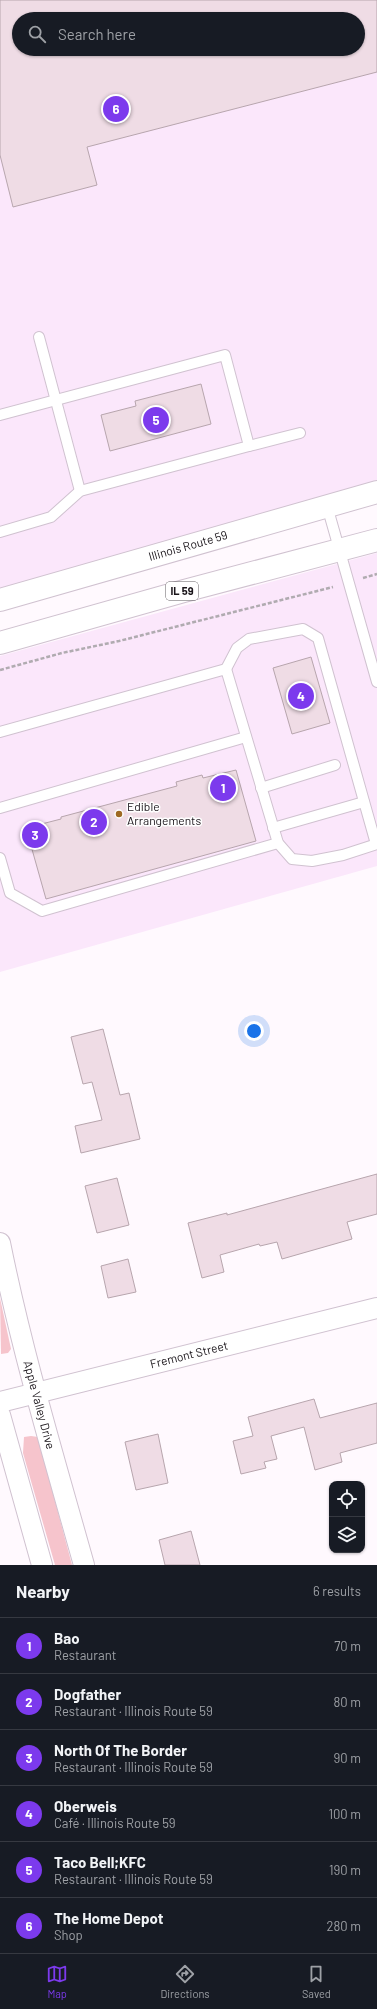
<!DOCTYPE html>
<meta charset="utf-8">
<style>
body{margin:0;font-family:Barlow,sans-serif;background:#242831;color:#f1f3f6}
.controls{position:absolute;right:12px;bottom:12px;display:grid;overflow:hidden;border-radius:8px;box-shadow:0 1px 3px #0004}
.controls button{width:36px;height:36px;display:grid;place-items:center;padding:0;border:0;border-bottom:1px solid #363941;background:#171b24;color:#f1f3f6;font:20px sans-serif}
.you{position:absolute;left:254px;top:1031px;width:14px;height:14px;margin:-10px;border:3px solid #fff;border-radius:50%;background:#1a73e8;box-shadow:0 0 0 6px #1a73e833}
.badge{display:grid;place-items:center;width:26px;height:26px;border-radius:50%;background:#7c3aed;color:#fff;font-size:13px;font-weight:700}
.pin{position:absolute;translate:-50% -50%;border:2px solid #fff;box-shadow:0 1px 4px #0006}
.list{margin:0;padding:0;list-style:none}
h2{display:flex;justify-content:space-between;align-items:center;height:52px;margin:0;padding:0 16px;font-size:17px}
h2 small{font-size:13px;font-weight:400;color:#9ea1a6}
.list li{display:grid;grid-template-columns:26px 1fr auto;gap:12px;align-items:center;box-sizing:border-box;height:56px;padding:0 16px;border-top:1px solid #363941}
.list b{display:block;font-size:15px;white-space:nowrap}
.list p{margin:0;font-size:13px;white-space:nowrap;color:#9ea1a6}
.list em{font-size:13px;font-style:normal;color:#9ea1a6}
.icon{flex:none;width:22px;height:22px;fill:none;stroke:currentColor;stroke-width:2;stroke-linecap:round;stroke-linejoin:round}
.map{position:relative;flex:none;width:377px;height:1565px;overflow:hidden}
.search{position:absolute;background:#171b24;box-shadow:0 1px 3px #0004;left:12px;right:12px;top:12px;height:44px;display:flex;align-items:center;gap:10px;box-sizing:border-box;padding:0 14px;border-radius:22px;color:#9ea1a6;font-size:15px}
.sheet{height:388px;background:#171b24}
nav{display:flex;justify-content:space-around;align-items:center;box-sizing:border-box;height:56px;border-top:1px solid #363941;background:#171b24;font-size:11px;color:#9ea1a6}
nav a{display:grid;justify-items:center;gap:2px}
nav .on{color:#7c3aed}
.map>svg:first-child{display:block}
.built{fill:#fbe7fb;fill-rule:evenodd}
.green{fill:#f6c4cc}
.building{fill:#efdce5;stroke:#b7a5ad;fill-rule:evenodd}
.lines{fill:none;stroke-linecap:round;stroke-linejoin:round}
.service-casing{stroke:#d0c2d0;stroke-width:12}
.minor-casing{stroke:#d0c2d0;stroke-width:22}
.primary-casing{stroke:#d0c2d0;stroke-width:24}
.path{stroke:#b0abb0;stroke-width:2.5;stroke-dasharray:4 2;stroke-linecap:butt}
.service{stroke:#fff;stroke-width:10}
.minor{stroke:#fff;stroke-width:20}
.primary{stroke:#fff;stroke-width:22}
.poi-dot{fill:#9e6922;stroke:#fff;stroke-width:1.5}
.labels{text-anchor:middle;stroke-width:3;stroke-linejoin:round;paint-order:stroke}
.shield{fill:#fff;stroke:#5f5b5f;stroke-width:1}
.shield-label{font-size:11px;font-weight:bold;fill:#1a151a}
.street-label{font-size:12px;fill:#1a151a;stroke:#fff}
.poi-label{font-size:12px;fill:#1a151a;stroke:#fff;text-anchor:start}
</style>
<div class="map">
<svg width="377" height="1565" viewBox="0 0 377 1565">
<rect width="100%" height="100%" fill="#fff9fe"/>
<!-- built -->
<g class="built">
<path d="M0 0H377V487L0 588ZM19 19H358V49H19Z"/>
<polygon points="377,553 377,866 0,972 0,656"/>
</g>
<!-- green -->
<g class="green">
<polygon points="0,1298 11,1349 8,1353 1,1354"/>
<polygon points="31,1436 38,1437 72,1565 55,1565 23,1453 24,1437"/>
</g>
<!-- building -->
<g class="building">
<path d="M0 0H377V72L87 147 97 185 13 207 0 155ZM19 19H358V49H19Z"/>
<polygon points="201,384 211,424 110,451 101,415 136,406 135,401"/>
<polygon points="311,657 330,723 292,734 273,668"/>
<polygon points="236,770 256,841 46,899 26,828 61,819 61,817 177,786 176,782 202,775 203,778"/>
<polygon points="103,1029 120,1095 129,1093 140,1139 81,1153 75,1126 102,1120 92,1082 83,1084 71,1037"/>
<polygon points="377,1174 377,1214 347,1222 352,1239 282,1259 277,1242 260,1246 259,1244 220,1255 224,1272 202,1278 188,1223 227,1213 227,1215"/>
<polygon points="117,1178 129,1225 97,1233 85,1186"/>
<polygon points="128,1259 136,1292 108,1298 101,1266"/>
<polygon points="314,1399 320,1418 377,1403 377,1443 340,1453 342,1462 315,1470 304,1427 271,1436 277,1459 264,1462 266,1468 241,1474 233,1441 253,1436 248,1417"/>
<polygon points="158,1434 168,1483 136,1490 125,1442"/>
<polygon points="191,1531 200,1565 165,1565 159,1540"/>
</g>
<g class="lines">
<!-- service casing -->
<g class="service-casing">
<g id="service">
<polyline points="39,337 80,491"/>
<polyline points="0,415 225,355 249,446 80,491 51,517 0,532"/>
<polyline points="249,446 300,433"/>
<polyline points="327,506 377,682"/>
<polyline points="226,669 237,648 249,639 303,629 318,638 376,844"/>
<polyline points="0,732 226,669 278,843 292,859 312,861 343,855 377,844"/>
<polyline points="261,788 335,765"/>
<polyline points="0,808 246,737"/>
<polyline points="273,828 364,802"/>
<polyline points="0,858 10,893 42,911 278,843"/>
</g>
</g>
<!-- minor casing -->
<g class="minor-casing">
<g id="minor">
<path d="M0 1243C22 1352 54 1458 84 1565"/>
<polyline points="0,1402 377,1308"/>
<polyline points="0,1415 42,1565"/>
</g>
</g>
<!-- primary casing -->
<g class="primary-casing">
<g id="primary">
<polyline points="0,600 377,492"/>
<polyline points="0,643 184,591 377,540"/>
</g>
</g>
<!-- path -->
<g class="path">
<polyline points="363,578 377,574"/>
<polyline points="0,670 62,653 119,641 333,587"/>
</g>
<!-- service -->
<use href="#service" class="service"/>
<!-- minor -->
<use href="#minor" class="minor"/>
<!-- primary -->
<use href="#primary" class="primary"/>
</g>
<!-- markers -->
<circle class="poi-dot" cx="119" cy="814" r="4"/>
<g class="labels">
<!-- shield labels -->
<rect class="shield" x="166" y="582" width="32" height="18" rx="3"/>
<g class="shield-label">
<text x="182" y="595">IL 59</text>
</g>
<!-- street labels -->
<g class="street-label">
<text transform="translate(188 546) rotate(-16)" y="4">Illinois Route 59</text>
<text transform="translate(189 1355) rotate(-14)" y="4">Fremont Street</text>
<text transform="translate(39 1405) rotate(75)" y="4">Apple Valley Drive</text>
</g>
<!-- poi labels -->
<g class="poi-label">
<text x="127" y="811">Edible<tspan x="127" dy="14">Arrangements</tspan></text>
</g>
</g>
</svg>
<div class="controls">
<button><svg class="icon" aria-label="locate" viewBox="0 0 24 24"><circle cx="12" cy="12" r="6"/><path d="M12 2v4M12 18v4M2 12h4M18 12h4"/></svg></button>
<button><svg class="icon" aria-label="layers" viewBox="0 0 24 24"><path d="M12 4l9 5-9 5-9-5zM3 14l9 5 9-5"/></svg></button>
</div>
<div class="you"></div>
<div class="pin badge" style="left:223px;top:788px">1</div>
<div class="pin badge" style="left:94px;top:822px">2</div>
<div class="pin badge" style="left:35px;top:835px">3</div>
<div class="pin badge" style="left:301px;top:696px">4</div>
<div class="pin badge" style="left:156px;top:420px">5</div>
<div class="pin badge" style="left:116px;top:109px">6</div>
<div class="search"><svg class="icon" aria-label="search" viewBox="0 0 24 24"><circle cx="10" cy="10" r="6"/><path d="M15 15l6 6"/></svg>Search here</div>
</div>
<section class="sheet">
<h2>Nearby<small>6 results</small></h2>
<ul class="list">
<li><span class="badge">1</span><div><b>Bao</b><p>Restaurant</p></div><em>70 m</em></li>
<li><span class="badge">2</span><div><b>Dogfather</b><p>Restaurant · Illinois Route 59</p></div><em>80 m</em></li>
<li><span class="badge">3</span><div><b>North Of The Border</b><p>Restaurant · Illinois Route 59</p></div><em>90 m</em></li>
<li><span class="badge">4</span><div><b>Oberweis</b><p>Café · Illinois Route 59</p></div><em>100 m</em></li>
<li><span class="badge">5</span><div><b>Taco Bell;KFC</b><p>Restaurant · Illinois Route 59</p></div><em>190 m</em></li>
<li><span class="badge">6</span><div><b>The Home Depot</b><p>Shop</p></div><em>280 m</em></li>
</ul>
</section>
<nav>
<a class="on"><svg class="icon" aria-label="map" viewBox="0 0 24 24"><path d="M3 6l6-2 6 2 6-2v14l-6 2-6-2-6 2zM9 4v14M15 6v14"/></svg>Map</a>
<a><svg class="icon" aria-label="directions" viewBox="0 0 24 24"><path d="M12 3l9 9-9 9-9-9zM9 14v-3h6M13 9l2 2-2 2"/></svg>Directions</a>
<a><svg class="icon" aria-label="saved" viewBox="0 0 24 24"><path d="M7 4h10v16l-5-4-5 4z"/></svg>Saved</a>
</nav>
